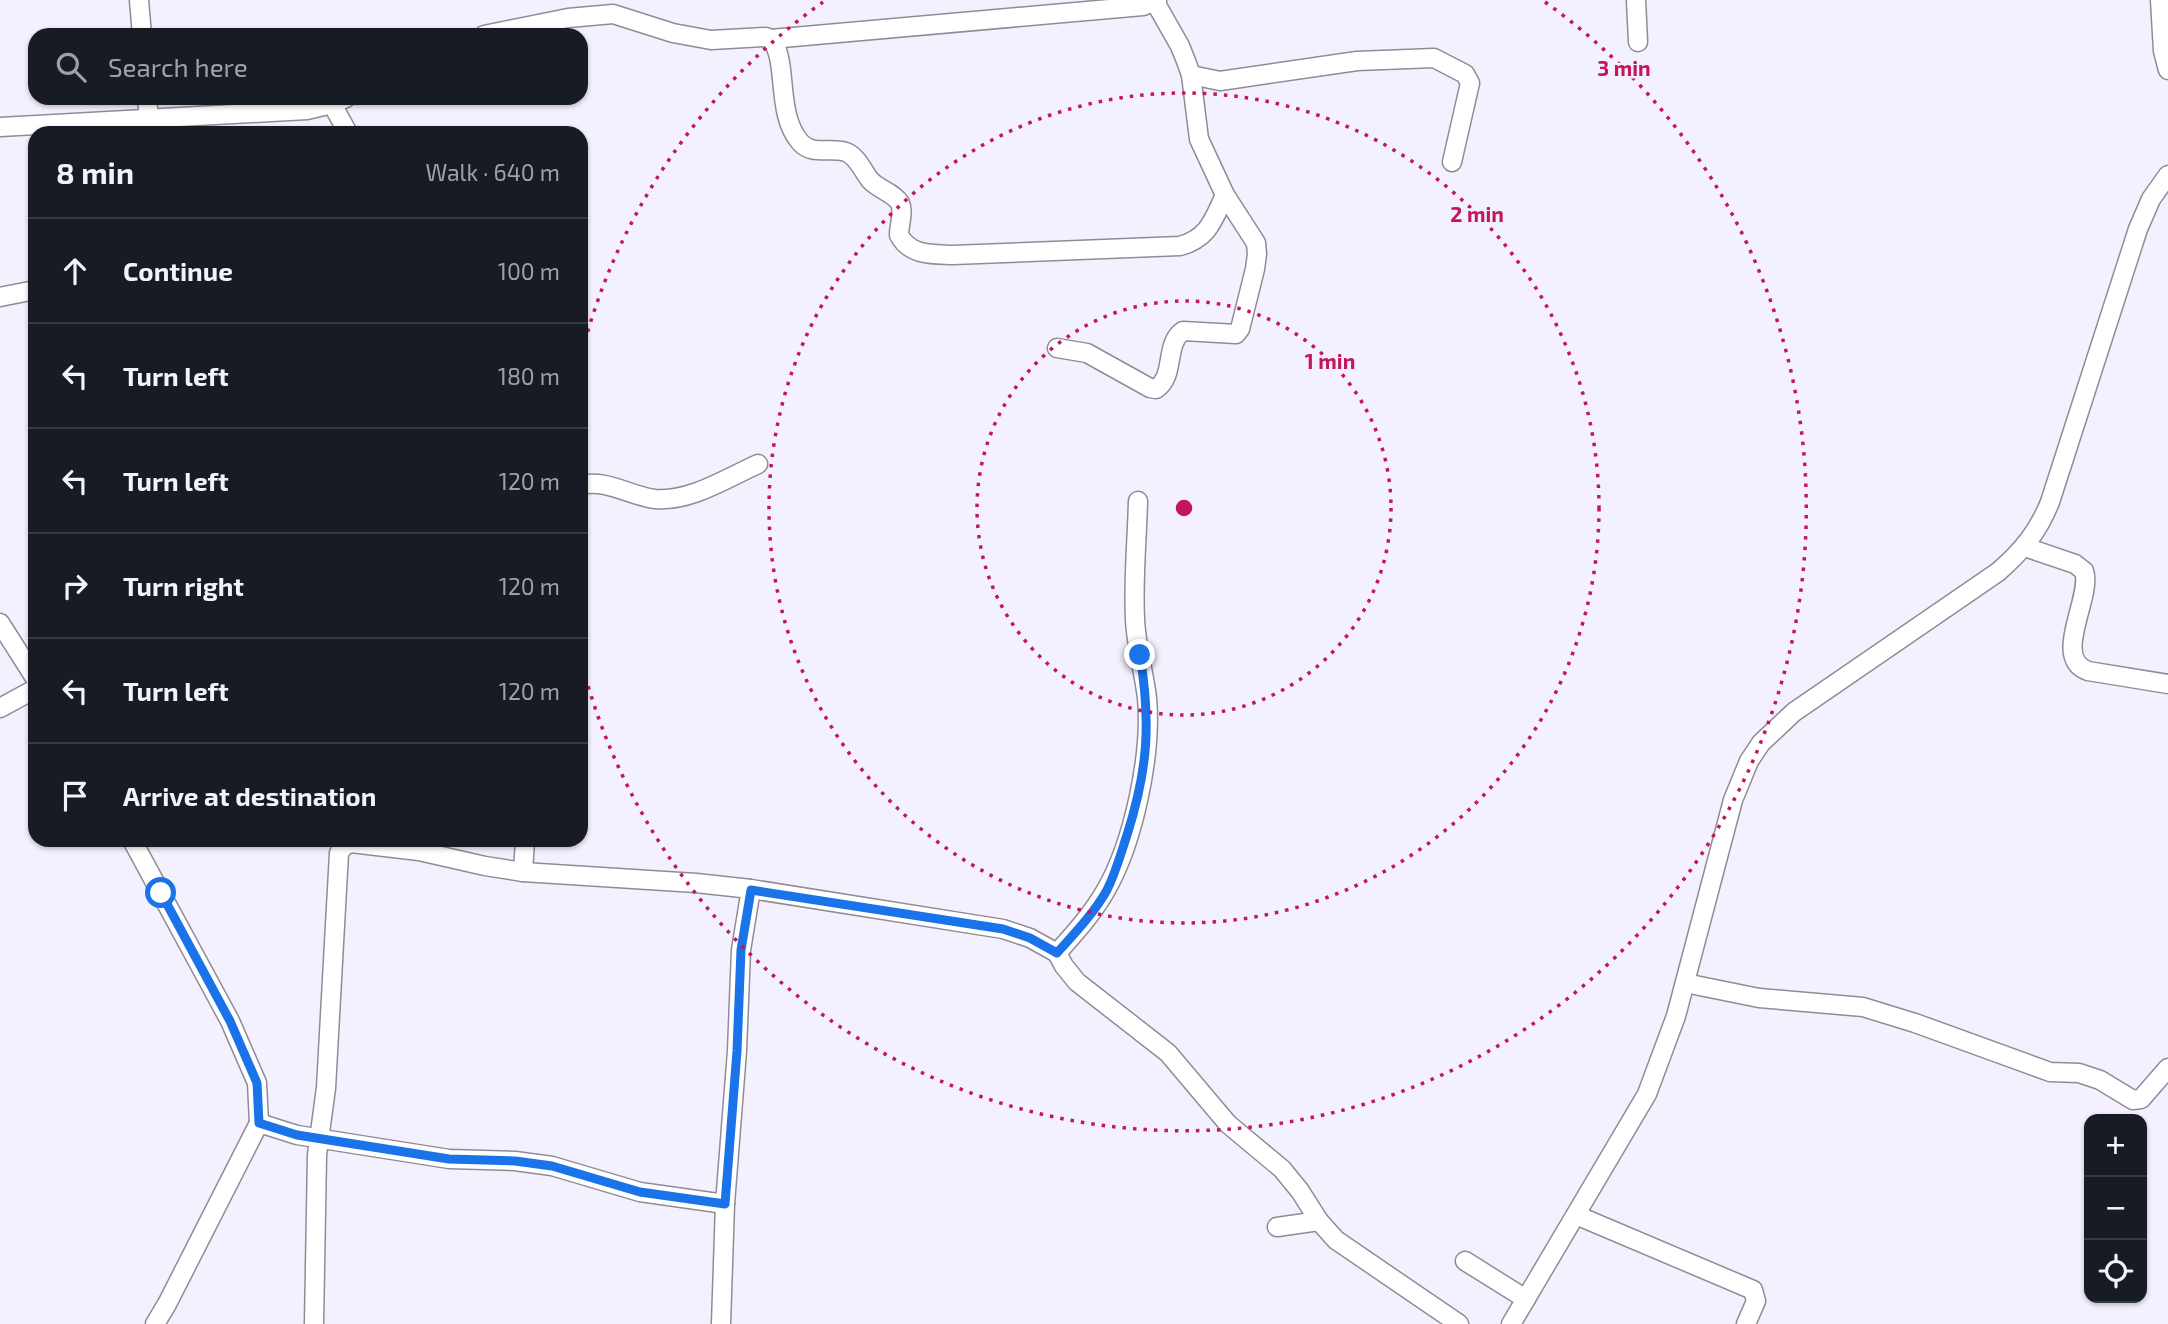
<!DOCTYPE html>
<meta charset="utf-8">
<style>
body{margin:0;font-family:"Exo 2",sans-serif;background:#242831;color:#f1f3f6}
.controls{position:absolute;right:21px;bottom:21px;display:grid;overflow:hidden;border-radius:14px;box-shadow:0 2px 5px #0004}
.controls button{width:63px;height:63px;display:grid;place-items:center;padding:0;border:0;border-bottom:2px solid #363941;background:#171b24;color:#f1f3f6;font:35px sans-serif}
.stop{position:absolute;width:21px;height:21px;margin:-16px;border:5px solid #1a73e8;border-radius:50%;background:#fff}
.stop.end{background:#1a73e8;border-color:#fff;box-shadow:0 2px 7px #0008}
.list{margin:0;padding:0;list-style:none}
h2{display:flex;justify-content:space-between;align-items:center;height:91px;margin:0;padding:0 28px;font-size:30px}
h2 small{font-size:23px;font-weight:400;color:#9ea1a6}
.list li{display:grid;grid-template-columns:46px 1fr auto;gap:21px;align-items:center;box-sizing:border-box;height:105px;padding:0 28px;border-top:2px solid #363941}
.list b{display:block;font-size:26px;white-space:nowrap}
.list em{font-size:23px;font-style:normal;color:#9ea1a6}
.icon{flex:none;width:38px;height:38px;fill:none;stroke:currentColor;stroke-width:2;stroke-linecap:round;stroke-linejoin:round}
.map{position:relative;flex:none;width:2168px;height:1324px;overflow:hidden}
.search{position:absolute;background:#171b24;box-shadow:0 2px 5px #0004;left:28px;top:28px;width:560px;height:77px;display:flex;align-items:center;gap:18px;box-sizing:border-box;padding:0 24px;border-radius:21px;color:#9ea1a6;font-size:26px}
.panel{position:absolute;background:#171b24;box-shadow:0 2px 5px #0004;left:28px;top:126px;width:560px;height:721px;border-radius:21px}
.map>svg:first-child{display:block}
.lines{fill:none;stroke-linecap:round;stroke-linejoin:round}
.minor-casing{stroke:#8f8c98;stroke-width:21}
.minor{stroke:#fff;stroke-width:18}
.route{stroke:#1a73e8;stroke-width:9}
.ring{fill:none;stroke:#c2185b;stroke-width:3.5;stroke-dasharray:3.5 7}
.centre{fill:#c2185b;stroke:#f4f1fe;stroke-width:3.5}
.ring-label{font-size:21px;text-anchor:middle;font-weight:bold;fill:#c2185b;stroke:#f4f1fe;stroke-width:5;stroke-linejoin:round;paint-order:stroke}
</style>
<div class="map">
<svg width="2168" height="1324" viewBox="0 0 2168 1324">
<rect width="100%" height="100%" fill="#f4f1fe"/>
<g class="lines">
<!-- minor casing -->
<g class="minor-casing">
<g id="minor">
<polyline points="139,0 142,35"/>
<polyline points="1636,0 1638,42"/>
<polyline points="2160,0 2163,51 2168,70"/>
<path d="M484 35 568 18 613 14 673 33 711 40 766 37 771 39C789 61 775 113 800 142 812 156 830 147 846 152 857 156 863 171 870 180 878 189 894 193 900 203 904 213 899 225 899 235 910 256 932 254 953 255L1180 246C1209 238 1213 220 1225 195"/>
<polyline points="771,39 1143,6 1157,0"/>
<polyline points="1191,75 1220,81 1357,61 1434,58 1465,74 1470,83 1452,162"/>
<polyline points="147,98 149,119"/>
<polyline points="332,104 348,133"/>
<polyline points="0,127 307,110 332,104 346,98"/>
<polyline points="0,297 35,290"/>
<path d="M1057 348 1087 353 1150 388 1156 389C1176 376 1164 344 1183 331L1236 334 1240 329 1255 269 1257 254 1256 243 1225 195 1199 139 1191 75 1186 61 1180 46 1155 2"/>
<path d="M581 485C607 479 630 496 655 499 690 502 727 478 758 464"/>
<path d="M1138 501C1137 540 1133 580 1135 619 1136 646 1144 672 1147 698 1152 754 1134 841 1106 890 1093 913 1075 933 1057 953L1064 966 1077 982 1168 1053 1228 1124 1282 1169 1300 1191 1319 1221 1336 1240 1459 1324"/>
<path d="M2025 547 2075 564 2084 571C2093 597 2051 658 2088 671L2168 684"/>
<polyline points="0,623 35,678"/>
<polyline points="0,708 35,689"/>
<polyline points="132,840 230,1021 257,1083 259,1123 167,1304 155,1324"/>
<polyline points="523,872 525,840"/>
<polyline points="1685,983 1759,998 1863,1007 1915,1023 2050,1072 2079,1073 2100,1080 2133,1100 2141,1099 2168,1068"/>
<polyline points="259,1123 297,1135 449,1159 515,1161 552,1166 640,1192 725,1204 721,1324"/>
<polyline points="725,1204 737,1051 741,950 751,889"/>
<polyline points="1576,1215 1753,1290 1756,1301 1746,1324"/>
<polyline points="1277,1227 1319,1221"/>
<polyline points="1465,1261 1526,1299"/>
<polyline points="314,1324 317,1155 326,1088 339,853 344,846 351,843 419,851 485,866 523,872 696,883 751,889 1003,929 1030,938 1057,953"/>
<path d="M1511 1324 1647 1094 1676 1016 1733 800 1749 761 1761 743 1794 712 1998 572C2022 551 2038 532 2050 502L2138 229 2151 199 2168 175"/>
</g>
</g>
<!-- minor -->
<use href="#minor" class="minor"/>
</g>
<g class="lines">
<!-- route -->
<path class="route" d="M161 893 230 1021 257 1083 259 1123 297 1135 449 1159 515 1161 552 1166 640 1192 725 1204 737 1051 741 950 751 890 1003 929 1030 938 1057 953C1075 933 1094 913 1107 890 1116 872 1121 853 1127 835 1148 769 1151 723 1140 655"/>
</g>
<!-- distance rings -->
<g class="ring">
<circle cx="1184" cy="508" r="207"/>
<circle cx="1184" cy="508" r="415"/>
<path d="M582 352A622 622 0 0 1 823 2M1545 2A622 622 0 1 1 582 664"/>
</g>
<circle cx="1184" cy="508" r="10" class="centre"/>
<g class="ring-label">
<text x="1624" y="76">3 min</text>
<text x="1477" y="222">2 min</text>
<text x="1330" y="369">1 min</text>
</g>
</svg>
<div class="controls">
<button>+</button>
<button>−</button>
<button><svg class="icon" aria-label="locate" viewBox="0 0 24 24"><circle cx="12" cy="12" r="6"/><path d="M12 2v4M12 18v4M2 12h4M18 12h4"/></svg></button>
</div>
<div class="stop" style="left:161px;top:893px"></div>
<div class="stop end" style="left:1140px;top:655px"></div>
<div class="search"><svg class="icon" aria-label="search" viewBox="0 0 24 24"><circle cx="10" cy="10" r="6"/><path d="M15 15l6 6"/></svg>Search here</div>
<section class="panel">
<h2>8 min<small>Walk · 640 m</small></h2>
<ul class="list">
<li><svg class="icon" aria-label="ahead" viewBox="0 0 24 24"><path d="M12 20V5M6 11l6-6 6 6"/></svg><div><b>Continue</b></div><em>100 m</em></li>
<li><svg class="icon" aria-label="left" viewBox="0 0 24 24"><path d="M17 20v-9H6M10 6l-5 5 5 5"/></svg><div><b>Turn left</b></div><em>180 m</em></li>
<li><svg class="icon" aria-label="left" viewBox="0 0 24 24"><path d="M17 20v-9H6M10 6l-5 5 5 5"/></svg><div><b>Turn left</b></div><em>120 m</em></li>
<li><svg class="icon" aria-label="right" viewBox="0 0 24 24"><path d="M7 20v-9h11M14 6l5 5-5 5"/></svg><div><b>Turn right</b></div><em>120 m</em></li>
<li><svg class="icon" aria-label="left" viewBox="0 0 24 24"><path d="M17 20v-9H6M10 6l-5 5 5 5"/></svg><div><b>Turn left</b></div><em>120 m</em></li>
<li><svg class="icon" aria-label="arrive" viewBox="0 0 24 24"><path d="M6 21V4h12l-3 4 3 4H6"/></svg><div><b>Arrive at destination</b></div></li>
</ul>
</section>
</div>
